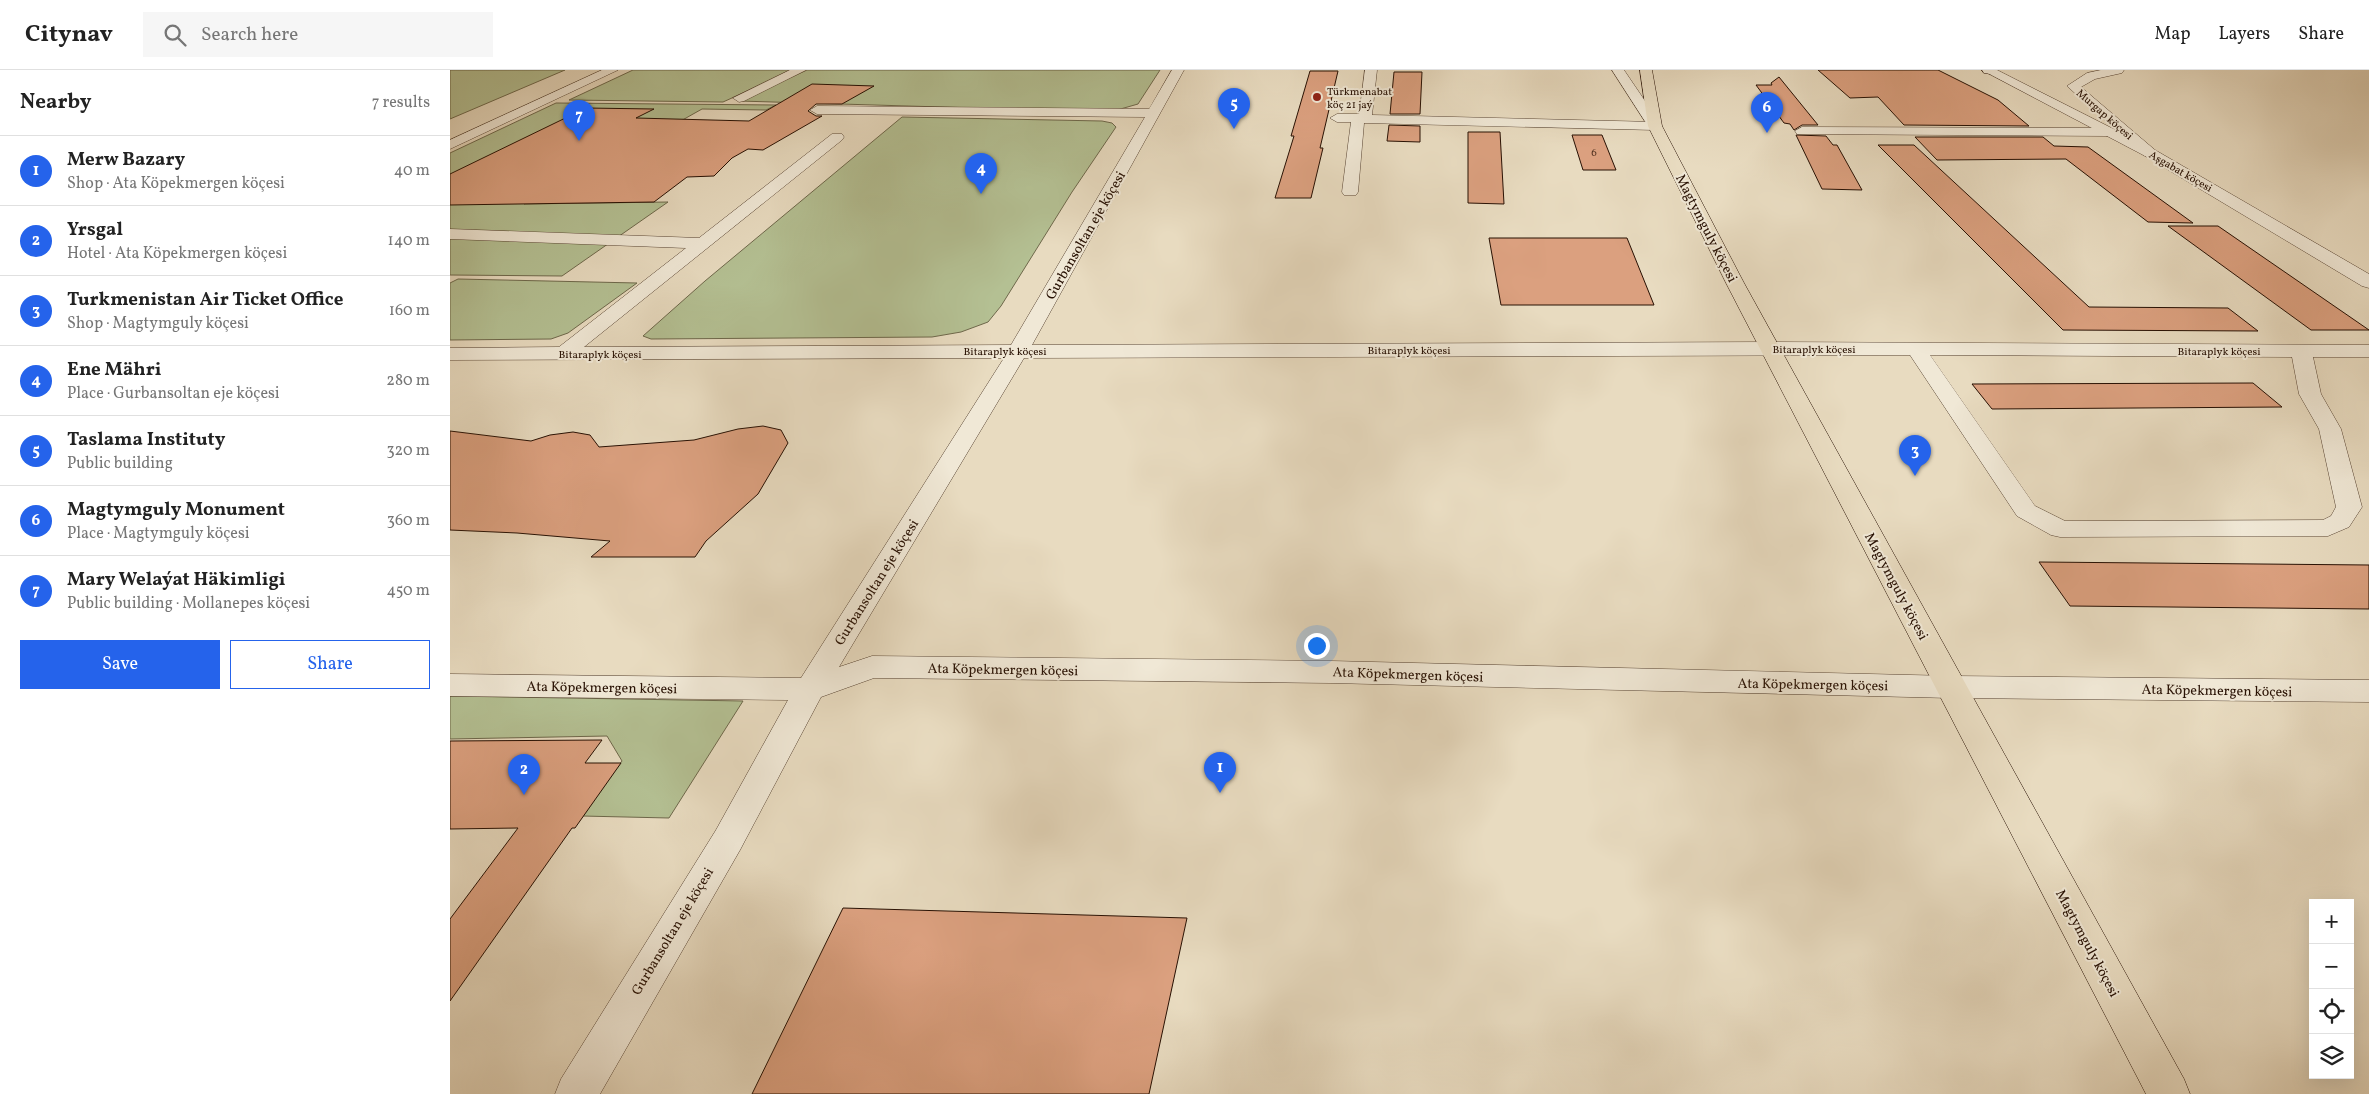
<!DOCTYPE html>
<meta charset="utf-8">
<style>
body{margin:0;font-family:Vollkorn,serif;background:#f6f6f6;color:#222}
.controls{position:absolute;right:15px;bottom:15px;display:grid;overflow:hidden;border-radius:0px;box-shadow:0 5px 20px #0002}
.controls button{width:45px;height:45px;display:grid;place-items:center;padding:0;border:0;border-bottom:1px solid #e0e0e0;background:#fff;color:#222;font:25px sans-serif}
.you{position:absolute;left:866px;top:575px;width:18px;height:18px;margin:-12px;border:4px solid #fff;border-radius:50%;background:#1a73e8;box-shadow:0 0 0 8px #1a73e833}
.badge{display:grid;place-items:center;width:32px;height:32px;border-radius:50%;background:#2563eb;color:#fff;font-size:16px;font-weight:700}
.pin{position:absolute;translate:-50% -41px;filter:drop-shadow(0 1px 2px #0008)}
.pin::after{content:'';position:absolute;top:26px;width:18px;height:15px;background:inherit;clip-path:polygon(0 0,100% 0,50% 100%)}
.list{margin:0;padding:0;list-style:none}
h2{display:flex;justify-content:space-between;align-items:center;height:65px;margin:0;padding:0 20px;font-size:21px}
h2 small{font-size:16px;font-weight:400;color:#767676}
.list li{display:grid;grid-template-columns:32px 1fr auto;gap:15px;align-items:center;box-sizing:border-box;height:70px;padding:0 20px;border-top:1px solid #e0e0e0}
.list b{display:block;font-size:19px;white-space:nowrap}
.list p{margin:0;font-size:16px;white-space:nowrap;color:#767676}
.list em{font-size:16px;font-style:normal;color:#767676}
.actions{display:flex;gap:10px;padding:15px 20px}
.actions a{flex:1;padding:11px 0;border:1px solid #2563eb;border-radius:0px;text-align:center;font-size:18px;color:#2563eb}
.actions .main{background:#2563eb;color:#fff}
.icon{flex:none;width:28px;height:28px;fill:none;stroke:currentColor;stroke-width:2;stroke-linecap:round;stroke-linejoin:round}
.map{position:relative;flex:none;width:1919px;height:1024px;overflow:hidden}
header{display:flex;align-items:center;gap:30px;box-sizing:border-box;height:70px;padding:0 25px;background:#fff;border-bottom:1px solid #e0e0e0}
header strong{font-size:24px}
nav{display:flex;gap:28px;margin-inline-start:auto;font-size:18px}
.search{width:350px;height:45px;background:#f6f6f6;display:flex;align-items:center;gap:12px;box-sizing:border-box;padding:0 18px;border-radius:0px;color:#767676;font-size:19px}
main{display:flex}
aside{flex:1;background:#fff}
.map>svg:first-child{display:block}
.green{fill:#b4c093;stroke:#6e684b}
.building{fill:#dba07f;stroke:#271003}
.lines{fill:none;stroke-linecap:round;stroke-linejoin:round}
.minor-casing{stroke:#574332;stroke-width:1}
.tertiary-casing{stroke:#574332;stroke-width:1}
.secondary-casing{stroke:#271003;stroke-width:1}
.primary-casing{stroke:#271003;stroke-width:1}
.minor{fill:#f0e8d6;fill-rule:evenodd}
.tertiary{fill:#f0e8d6;fill-rule:evenodd}
.secondary{fill:#f0e8d6;fill-rule:evenodd}
.primary{fill:#e8dbc0;fill-rule:evenodd}
.poi-dot{fill:#8f2418;stroke:#f0e8d6;stroke-width:2}
.labels{text-anchor:middle;stroke-width:4;stroke-linejoin:round;paint-order:stroke}
.far-poi-label{font-size:11px;fill:#271003;stroke:#f0e8d6;text-anchor:start}
.far-street-label{font-size:11px;fill:#271003;stroke:#f0e8d6}
.number-label{font-size:11px;fill:#543422}
.street-label{font-size:14px;fill:#271003;stroke:#f0e8d6}
</style>
<header>
<strong>Citynav</strong>
<div class="search"><svg class="icon" aria-label="search" viewBox="0 0 24 24"><circle cx="10" cy="10" r="6"/><path d="M15 15l6 6"/></svg>Search here</div>
<nav><a>Map</a><a>Layers</a><a>Share</a></nav>
</header>
<main>
<aside>
<h2>Nearby<small>7 results</small></h2>
<ul class="list">
<li><span class="badge">1</span><div><b>Merw Bazary</b><p>Shop · Ata Köpekmergen köçesi</p></div><em>40 m</em></li>
<li><span class="badge">2</span><div><b>Yrsgal</b><p>Hotel · Ata Köpekmergen köçesi</p></div><em>140 m</em></li>
<li><span class="badge">3</span><div><b>Turkmenistan Air Ticket Office</b><p>Shop · Magtymguly köçesi</p></div><em>160 m</em></li>
<li><span class="badge">4</span><div><b>Ene Mähri</b><p>Place · Gurbansoltan eje köçesi</p></div><em>280 m</em></li>
<li><span class="badge">5</span><div><b>Taslama Instituty</b><p>Public building</p></div><em>320 m</em></li>
<li><span class="badge">6</span><div><b>Magtymguly Monument</b><p>Place · Magtymguly köçesi</p></div><em>360 m</em></li>
<li><span class="badge">7</span><div><b>Mary Welaýat Häkimligi</b><p>Public building · Mollanepes köçesi</p></div><em>450 m</em></li>
</ul>
<div class="actions"><a class="main">Save</a><a>Share</a></div>
</aside>
<div class="map">
<svg width="1919" height="1024" viewBox="0 0 1919 1024">
<rect width="100%" height="100%" fill="#e8dbc0"/>
<filter id="stains"><feTurbulence type="fractalNoise" baseFrequency=".004" numOctaves="4"/><feColorMatrix values="0 0 0 0 .2 0 0 0 0 .09 0 0 0 0 .02 0 0 0 .5 -.17"/></filter>
<radialGradient id="worn" r=".72"><stop offset=".6" stop-color="#630" stop-opacity="0"/><stop offset="1" stop-color="#630" stop-opacity=".3"/></radialGradient>
<!-- green -->
<g class="green">
<polygon points="0,0 115,0 0,49"/>
<polygon points="183,0 344,0 273,32 119,30"/>
<polygon points="357,0 710,0 688,34 660,42 289,31"/>
<polygon points="106,33 326,35 316,40 252,39 133,106 74,134 218,132 112,206 0,205 0,83"/>
<polygon points="452,47 652,51 662,53 666,57 622,122 551,236 538,252 511,262 482,267 201,269 193,266 255,211"/>
<polygon points="8,209 187,213 118,263 101,269 0,270 0,213"/>
<polygon points="0,626 293,631 219,748 132,746 172,691 157,666 0,669"/>
</g>
<!-- building -->
<g class="building">
<polygon points="1368,0 1488,0 1548,30 1579,56 1454,55 1428,27 1400,28"/>
<polygon points="860,1 888,1 870,78 873,78 861,128 825,128 844,66 841,66"/>
<polygon points="944,2 972,2 970,44 940,44"/>
<polygon points="1329,7 1368,55 1352,55 1344,60 1340,54 1334,53 1306,15 1322,15 1321,13"/>
<polygon points="362,14 424,16 392,34 366,34 358,41 366,46 372,46 313,80 298,79 282,88 264,106 237,107 204,132 0,135 0,104 136,38 204,39 186,48 299,51"/>
<polygon points="939,55 970,56 970,72 937,71"/>
<polygon points="1018,62 1050,62 1054,134 1018,133"/>
<polygon points="1122,65 1152,65 1166,100 1133,100"/>
<polygon points="1346,65 1376,66 1383,75 1387,75 1412,120 1372,119"/>
<polygon points="1465,67 1593,67 1604,76 1638,77 1743,153 1698,152 1616,89 1487,90"/>
<polygon points="1428,75 1464,75 1639,237 1778,238 1808,261 1613,260"/>
<polygon points="1718,156 1768,156 1919,260 1861,260"/>
<polygon points="1039,168 1177,168 1204,235 1051,235"/>
<polygon points="1803,313 1832,337 1542,339 1522,314"/>
<polygon points="313,356 331,360 338,373 308,424 256,471 245,487 141,487 160,471 67,463 0,460 0,361 81,371 100,365 123,362 140,365 149,377 244,370 288,359"/>
<polygon points="1589,492 1919,495 1919,539 1620,536"/>
<polygon points="152,670 135,693 171,693 125,758 122,758 0,931 0,849 68,758 0,759 0,671"/>
<polygon points="393,838 737,848 699,1024 302,1024"/>
</g>
<g class="lines">
<!-- minor casing -->
<g class="minor-casing">
<g id="minor">
<polygon points="340,0 356,0 294,31 289,32 283,28"/>
<path d="M722 0H734L582 275 1319 272 1919 275V287H1863L1871 324 1891 359 1912 437 1899 457 1878 466 1610 467 1601 465 1567 446 1460 285 574 288 389 597 422 586 881 591 1501 606 1919 610V632L1501 628 881 613 424 608 371 627 290 780 150 1024H105L111 1009 266 760 338 630 0 626V604L351 608 554 288 0 290V278L109 277 236 178 0 169V159L249 168 382 64H392L394 67 392 70 134 277 561 275 695 47 367 44 360 40 367 36 699 39ZM1480 285 1842 287 1849 324 1869 359 1886 437 1881 446 1873 450 1615 451 1585 436Z"/>
<polygon points="915,0 927,0 922,45 1205,52 1212,56 1205,60 914,53 908,122 906,125 894,125 892,122 901,52 887,52 880,48 887,44 909,44"/>
<polygon points="1651,0 1674,0 1672,3 1645,9 1631,17 1705,80 1707,83 1705,86 1695,86 1617,16 1637,3"/>
<polygon points="1352,57 1658,58 1665,62 1658,66 1347,64 1345,61"/>
</g>
</g>
<!-- tertiary casing -->
<g class="tertiary-casing">
<g id="tertiary">
<polygon points="152,0 168,0 0,79 0,70"/>
<polygon points="1162,0 1174,0 1212,56 1210,59 1200,59"/>
<polygon points="1532,0 1547,0 1705,80 1919,204 1919,218 1912,216 1695,86"/>
</g>
</g>
<!-- secondary casing -->
<g class="secondary-casing">
<polygon id="secondary" points="1532,0 1547,0 1541,4 1534,3"/>
</g>
<!-- primary casing -->
<g class="primary-casing">
<polygon id="primary" points="1190,0 1202,0 1212,56 1294,213 1734,1009 1740,1024 1696,1024 1276,213 1198,56"/>
</g>
<!-- minor -->
<use href="#minor" class="minor"/>
<!-- tertiary -->
<use href="#tertiary" class="tertiary"/>
<!-- secondary -->
<use href="#secondary" class="secondary"/>
<!-- primary -->
<use href="#primary" class="primary"/>
</g>
<!-- markers -->
<circle class="poi-dot" cx="867" cy="27" r="5"/>
<g class="labels">
<!-- far-poi labels -->
<g class="far-poi-label">
<text x="877" y="25">Türkmenabat<tspan x="877" dy="13">köç 21 jaý</tspan></text>
</g>
<!-- far-street labels -->
<g class="far-street-label">
<text transform="translate(1655 44) rotate(41)" y="4">Murgap köçesi</text>
<text transform="translate(1731 101) rotate(30)" y="4">Aşgabat köçesi</text>
<text x="1364" y="283">Bitaraplyk köçesi</text>
<text x="959" y="284">Bitaraplyk köçesi</text>
<text x="555" y="285">Bitaraplyk köçesi</text>
<text x="1769" y="285">Bitaraplyk köçesi</text>
<text x="150" y="288">Bitaraplyk köçesi</text>
</g>
<!-- number labels -->
<g class="number-label">
<text x="1144" y="86">6</text>
</g>
<!-- street labels -->
<g class="street-label">
<text transform="translate(1257 158) rotate(63)" y="5">Magtymguly köçesi</text>
<text transform="translate(635 165) rotate(-60)" y="5">Gurbansoltan eje köçesi</text>
<text transform="translate(426 512) rotate(-58)" y="5">Gurbansoltan eje köçesi</text>
<text transform="translate(1447 516) rotate(62)" y="5">Magtymguly köçesi</text>
<text transform="translate(553 599) rotate(1)" y="5">Ata Köpekmergen köçesi</text>
<text transform="translate(958 604) rotate(2)" y="5">Ata Köpekmergen köçesi</text>
<text transform="translate(1363 614) rotate(1)" y="5">Ata Köpekmergen köçesi</text>
<text transform="translate(152 617) rotate(1)" y="5">Ata Köpekmergen köçesi</text>
<text transform="translate(1767 620) rotate(1)" y="5">Ata Köpekmergen köçesi</text>
<text transform="translate(222 861) rotate(-59)" y="5">Gurbansoltan eje köçesi</text>
<text transform="translate(1638 873) rotate(62)" y="5">Magtymguly köçesi</text>
</g>
</g>
<rect width="100%" height="100%" filter="url(#stains)"/>
<rect width="100%" height="100%" fill="url(#worn)"/>
</svg>
<div class="controls">
<button>+</button>
<button>−</button>
<button><svg class="icon" aria-label="locate" viewBox="0 0 24 24"><circle cx="12" cy="12" r="6"/><path d="M12 2v4M12 18v4M2 12h4M18 12h4"/></svg></button>
<button><svg class="icon" aria-label="layers" viewBox="0 0 24 24"><path d="M12 4l9 5-9 5-9-5zM3 14l9 5 9-5"/></svg></button>
</div>
<div class="you"></div>
<div class="pin badge" style="left:770px;top:723px">1</div>
<div class="pin badge" style="left:74px;top:725px">2</div>
<div class="pin badge" style="left:1465px;top:406px">3</div>
<div class="pin badge" style="left:531px;top:124px">4</div>
<div class="pin badge" style="left:784px;top:59px">5</div>
<div class="pin badge" style="left:1317px;top:63px">6</div>
<div class="pin badge" style="left:129px;top:71px">7</div>
</div>
</main>
